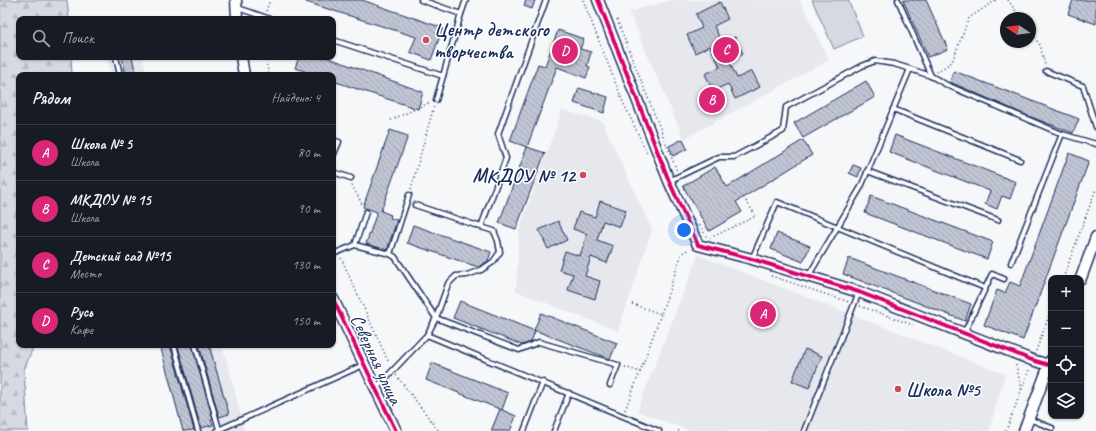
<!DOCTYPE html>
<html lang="ru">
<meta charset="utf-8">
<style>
body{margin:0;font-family:Caveat,sans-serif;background:#20242c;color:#f1f3f6}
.controls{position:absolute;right:12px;bottom:12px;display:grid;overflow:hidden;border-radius:8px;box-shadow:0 1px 3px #0004}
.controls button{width:36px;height:36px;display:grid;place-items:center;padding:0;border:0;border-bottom:1px solid #363941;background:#171b24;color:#f1f3f6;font:20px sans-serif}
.compass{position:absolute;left:1000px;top:12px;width:36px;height:36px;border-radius:50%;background:#171b24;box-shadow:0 1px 3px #0004;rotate:283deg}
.you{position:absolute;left:684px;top:230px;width:14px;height:14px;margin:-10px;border:3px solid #fff;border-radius:50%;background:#1a73e8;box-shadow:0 0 0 6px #1a73e833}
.badge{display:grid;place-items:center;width:26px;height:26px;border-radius:50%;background:#db2777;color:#fff;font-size:13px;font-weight:700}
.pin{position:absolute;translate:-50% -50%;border:2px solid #fff;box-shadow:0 1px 4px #0006}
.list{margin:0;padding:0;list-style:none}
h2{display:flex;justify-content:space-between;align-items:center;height:52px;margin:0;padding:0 16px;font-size:17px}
h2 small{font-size:13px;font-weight:400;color:#9ea1a6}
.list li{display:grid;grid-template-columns:26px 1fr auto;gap:12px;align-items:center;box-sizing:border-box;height:56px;padding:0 16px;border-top:1px solid #363941}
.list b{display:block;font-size:15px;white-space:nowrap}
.list p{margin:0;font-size:13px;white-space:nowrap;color:#9ea1a6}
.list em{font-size:13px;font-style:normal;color:#9ea1a6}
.icon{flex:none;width:22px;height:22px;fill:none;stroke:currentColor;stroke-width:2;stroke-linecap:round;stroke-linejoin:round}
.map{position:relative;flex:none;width:1096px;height:431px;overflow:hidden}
.search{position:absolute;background:#171b24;box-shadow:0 1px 3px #0004;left:16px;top:16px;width:320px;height:44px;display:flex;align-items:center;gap:10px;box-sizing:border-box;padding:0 14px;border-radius:8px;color:#9ea1a6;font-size:15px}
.panel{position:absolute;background:#171b24;box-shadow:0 1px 3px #0004;left:16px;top:72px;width:320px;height:276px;border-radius:8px}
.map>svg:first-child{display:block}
.built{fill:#e6e8ee}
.forest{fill:url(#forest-firs);stroke:#7884a0}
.pitch{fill:#d6d9e2;stroke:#7884a0}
.building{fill:url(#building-back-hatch);stroke:#1b2f5e}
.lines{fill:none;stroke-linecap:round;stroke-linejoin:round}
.service-casing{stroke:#1b2f5e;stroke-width:7}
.tertiary-casing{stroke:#1b2f5e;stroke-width:13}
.path{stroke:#1b2f5e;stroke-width:1.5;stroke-dasharray:1 3;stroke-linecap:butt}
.service{stroke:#fff;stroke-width:4}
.tertiary{stroke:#fff;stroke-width:10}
.cycleway-casing{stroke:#fff;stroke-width:6}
.cycleway{stroke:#d6006c;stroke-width:4}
.poi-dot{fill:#d1495b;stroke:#fff;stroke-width:1.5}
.labels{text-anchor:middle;stroke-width:3;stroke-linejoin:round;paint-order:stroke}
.poi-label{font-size:19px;font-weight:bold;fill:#1b2f5e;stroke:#fff;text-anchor:start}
.street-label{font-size:19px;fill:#1b2f5e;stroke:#fff}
</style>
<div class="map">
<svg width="1096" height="431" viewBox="0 0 1096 431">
<defs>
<pattern id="forest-firs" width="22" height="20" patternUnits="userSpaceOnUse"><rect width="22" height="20" fill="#d6d9e2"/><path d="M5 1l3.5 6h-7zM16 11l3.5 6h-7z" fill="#b7bbc4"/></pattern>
<pattern id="building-back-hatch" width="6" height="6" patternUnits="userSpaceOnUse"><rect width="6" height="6" fill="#c0c4d3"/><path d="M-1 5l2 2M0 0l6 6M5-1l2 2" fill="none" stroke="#a4a9b8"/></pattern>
</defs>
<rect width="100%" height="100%" fill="#f6f7f9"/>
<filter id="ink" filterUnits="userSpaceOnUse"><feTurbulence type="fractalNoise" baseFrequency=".025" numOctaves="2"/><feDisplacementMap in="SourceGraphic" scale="8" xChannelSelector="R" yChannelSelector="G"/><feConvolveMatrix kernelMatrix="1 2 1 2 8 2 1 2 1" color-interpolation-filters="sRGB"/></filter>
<g filter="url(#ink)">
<!-- built -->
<g class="built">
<polygon points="672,0 800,0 829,60 684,139 629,12"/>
<polygon points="106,57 142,57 147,75 112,75"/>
<polygon points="562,110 602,121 652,230 618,331 516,291 519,231"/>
<polygon points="698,255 1005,374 989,431 690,431 637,411"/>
<polygon points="165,345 222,345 235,391 244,431 192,431"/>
</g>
<!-- forest -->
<polygon class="forest" points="0,0 67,0 69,19 19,19 19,57 71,57 72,75 19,75 19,345 34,345 24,370 28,431 0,431"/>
<!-- pitch -->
<polygon class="pitch" points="812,0 848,0 863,36 834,49"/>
<!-- building -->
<g class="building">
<polygon points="306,0 362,0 443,28 431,60 410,52 416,37 306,2"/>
<polygon points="526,0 535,0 532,9 524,6"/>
<polygon points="903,0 926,0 948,49 928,57"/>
<polygon points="1073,0 1096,0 1096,24 1068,14"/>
<polygon points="720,2 728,19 714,26 722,43 735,37 743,54 729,61 737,78 752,71 760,87 735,99 728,84 713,91 705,74 720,67 710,46 695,53 687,35 702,28 696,14"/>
<polygon points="558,30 584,39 580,49 591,52 587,66 590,67 586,78 557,67 527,147 510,141 538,64 545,66"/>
<polygon points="122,57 132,57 136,75 126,75"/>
<polygon points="299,57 326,57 423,92 418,109 333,81 333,75 316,75 295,68"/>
<polygon points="954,71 1079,119 1073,133 1026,115 950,82"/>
<polygon points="866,81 875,97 803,138 794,123"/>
<polygon points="579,88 608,97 604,113 574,103"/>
<polygon points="390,130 408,136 381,211 391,215 390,218 397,220 387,250 366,244 377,212 363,207"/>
<polygon points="895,135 1016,182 1010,199 1002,196 997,209 985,204 990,191 889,152"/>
<polygon points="683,139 687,149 673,156 669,146"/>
<polygon points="803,140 812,155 736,202 742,212 709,231 683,186 715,167 727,187"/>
<polygon points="527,147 545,153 516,229 499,223"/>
<polygon points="1069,153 1089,161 1023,340 984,325 997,290 1005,293 1010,282 1020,286"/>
<polygon points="853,165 861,168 858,177 849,173"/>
<polygon points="871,196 993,242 987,259 865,213"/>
<polygon points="600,201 626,210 620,227 603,221 597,240 613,246 607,263 591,257 585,276 600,281 595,299 568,290 573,274 559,270 565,251 580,256 587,234 573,229 579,212 595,217"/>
<polygon points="558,221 567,240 548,249 539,230"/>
<polygon points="413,225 491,252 488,261 478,267 407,243"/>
<polygon points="777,233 810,246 803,262 771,249"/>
<polygon points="849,258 971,304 965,321 843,274"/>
<polygon points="460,301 535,331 531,342 522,345 453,318"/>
<polygon points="541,313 617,343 610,359 534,330"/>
<polygon points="160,345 170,345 194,430 183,431"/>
<polygon points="181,345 192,345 213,419 211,420 213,425 201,428 178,346"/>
<polygon points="199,345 209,345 229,414 219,417"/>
<polygon points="805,349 822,356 809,388 792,381"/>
<polygon points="432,363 508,393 502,410 426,380"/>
<polygon points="500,409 516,416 510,431 491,431"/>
</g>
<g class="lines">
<!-- service casing -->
<g class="service-casing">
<g id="service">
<polyline points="898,0 931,76"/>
<polyline points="238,8 270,19"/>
<polyline points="461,14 466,0"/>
<polyline points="333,40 443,76 461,14 421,0"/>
<polyline points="116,57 120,75"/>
<polyline points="1046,71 1083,86 1096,127"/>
<polyline points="436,100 443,76"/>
<polyline points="893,109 1020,160"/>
<polyline points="333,140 339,142 333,156"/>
<polyline points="867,171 998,220"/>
<polyline points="333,172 351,178"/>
<polyline points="669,181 719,157 734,157 783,131 786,107 862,66 875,61 894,64 910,69 931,76 947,85 1062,134 1096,144"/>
<polyline points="415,205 481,227 506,158 498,134 546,0"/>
<polyline points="481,227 494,231 498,241 500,252 493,262 481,270 467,275 456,276 448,284 436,318 427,335 659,431"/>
<polyline points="355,245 366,212"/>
<polyline points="333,254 355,245 390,254 395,257 436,318 519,350 539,342 618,365 610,385"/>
<polyline points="390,254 409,195"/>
<polyline points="752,259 777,202 985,288"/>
<polyline points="1011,263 1062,134"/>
<polyline points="809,275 861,187 910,69"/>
<polyline points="964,333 992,274 1004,279"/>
<polyline points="174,345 198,431"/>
<polyline points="195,345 219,429"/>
<polyline points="377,387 427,335"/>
<polyline points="1029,419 1052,428"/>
<polyline points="216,431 363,365"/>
<polyline points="524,431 543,382"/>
<polyline points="554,431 569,393"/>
<polyline points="804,431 859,292"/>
</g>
</g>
<!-- tertiary casing -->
<g class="tertiary-casing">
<g id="tertiary">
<polyline points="236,0 237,19"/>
<polyline points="598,0 669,181 698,245 752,259 859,292 1032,360 1049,365"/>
<polyline points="241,57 244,75"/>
<polyline points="1081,278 1096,237"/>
<polyline points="333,299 396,431"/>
<polyline points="1024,431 1051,360"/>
</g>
</g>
<!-- path -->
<g class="path">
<polyline points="583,0 623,102 647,153"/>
<polyline points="1008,0 1021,18"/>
<polyline points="266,11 270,0"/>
<polyline points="617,20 677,171"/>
<polyline points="1030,31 1040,45 1045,65"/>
<polyline points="265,57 269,75"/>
<polyline points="937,72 952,62 969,18 996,0"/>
<polyline points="391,120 429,103"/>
<polyline points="352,185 363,206"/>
<polyline points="411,189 434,106"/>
<polyline points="700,225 707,238"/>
<polyline points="710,238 756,216 744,198"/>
<polyline points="341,258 389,363"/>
<polyline points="771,276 849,302"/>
<polyline points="1063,278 1096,189"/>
<polyline points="632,304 661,314 682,253 689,249"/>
<polyline points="860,306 913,325"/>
<polyline points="1036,351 1051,310"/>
<polyline points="1016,365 1022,391"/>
<polyline points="625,367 640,372 661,314"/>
<polyline points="396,375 439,431"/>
<polyline points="625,410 640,372"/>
<polyline points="678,431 680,431"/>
<polyline points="1006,431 1029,370"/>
</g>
<!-- service -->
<use href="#service" class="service"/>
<!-- tertiary -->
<use href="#tertiary" class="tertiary"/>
<!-- cycleway casing -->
<g class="cycleway-casing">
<g id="cycleway">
<polyline points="598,0 669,181 698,245 752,259 859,292 1032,360 1049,365"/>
<polyline points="333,299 396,431"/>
</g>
</g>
<!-- cycleway -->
<use href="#cycleway" class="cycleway"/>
</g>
</g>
<!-- markers -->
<g class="poi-dot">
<circle cx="426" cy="40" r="4"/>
<circle cx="583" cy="175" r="4"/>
<circle cx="898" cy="389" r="4"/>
</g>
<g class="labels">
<!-- poi labels -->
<g class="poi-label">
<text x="434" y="36">Центр детского<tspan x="434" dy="22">творчества</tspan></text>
<text x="575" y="182" text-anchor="end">МКДОУ № 12</text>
<text x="906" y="396">Школа №5</text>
</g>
<!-- street labels -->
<g class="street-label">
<text transform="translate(377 359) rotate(65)" y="7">Северная улица</text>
</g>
</g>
</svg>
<div class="controls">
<button>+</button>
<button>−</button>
<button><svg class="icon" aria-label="locate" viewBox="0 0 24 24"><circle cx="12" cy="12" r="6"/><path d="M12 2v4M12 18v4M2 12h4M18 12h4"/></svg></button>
<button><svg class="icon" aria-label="layers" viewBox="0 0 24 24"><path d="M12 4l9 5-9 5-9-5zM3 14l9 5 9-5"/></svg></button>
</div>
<svg class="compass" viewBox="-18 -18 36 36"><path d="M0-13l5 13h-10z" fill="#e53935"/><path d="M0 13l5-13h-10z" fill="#9ea1a6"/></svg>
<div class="you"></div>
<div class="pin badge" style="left:763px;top:314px">A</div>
<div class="pin badge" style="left:712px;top:100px">B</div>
<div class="pin badge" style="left:726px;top:50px">C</div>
<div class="pin badge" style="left:565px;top:51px">D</div>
<div class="search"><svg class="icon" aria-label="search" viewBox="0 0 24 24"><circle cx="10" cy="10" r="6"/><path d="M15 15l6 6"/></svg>Поиск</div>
<section class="panel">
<h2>Рядом<small>Найдено: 4</small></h2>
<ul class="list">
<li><span class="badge">A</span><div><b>Школа № 5</b><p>Школа</p></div><em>80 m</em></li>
<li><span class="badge">B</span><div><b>МКДОУ № 15</b><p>Школа</p></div><em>90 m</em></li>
<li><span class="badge">C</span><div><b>Детский сад №15</b><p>Место</p></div><em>130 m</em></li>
<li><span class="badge">D</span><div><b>Русь</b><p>Кафе</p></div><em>150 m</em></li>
</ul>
</section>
</div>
